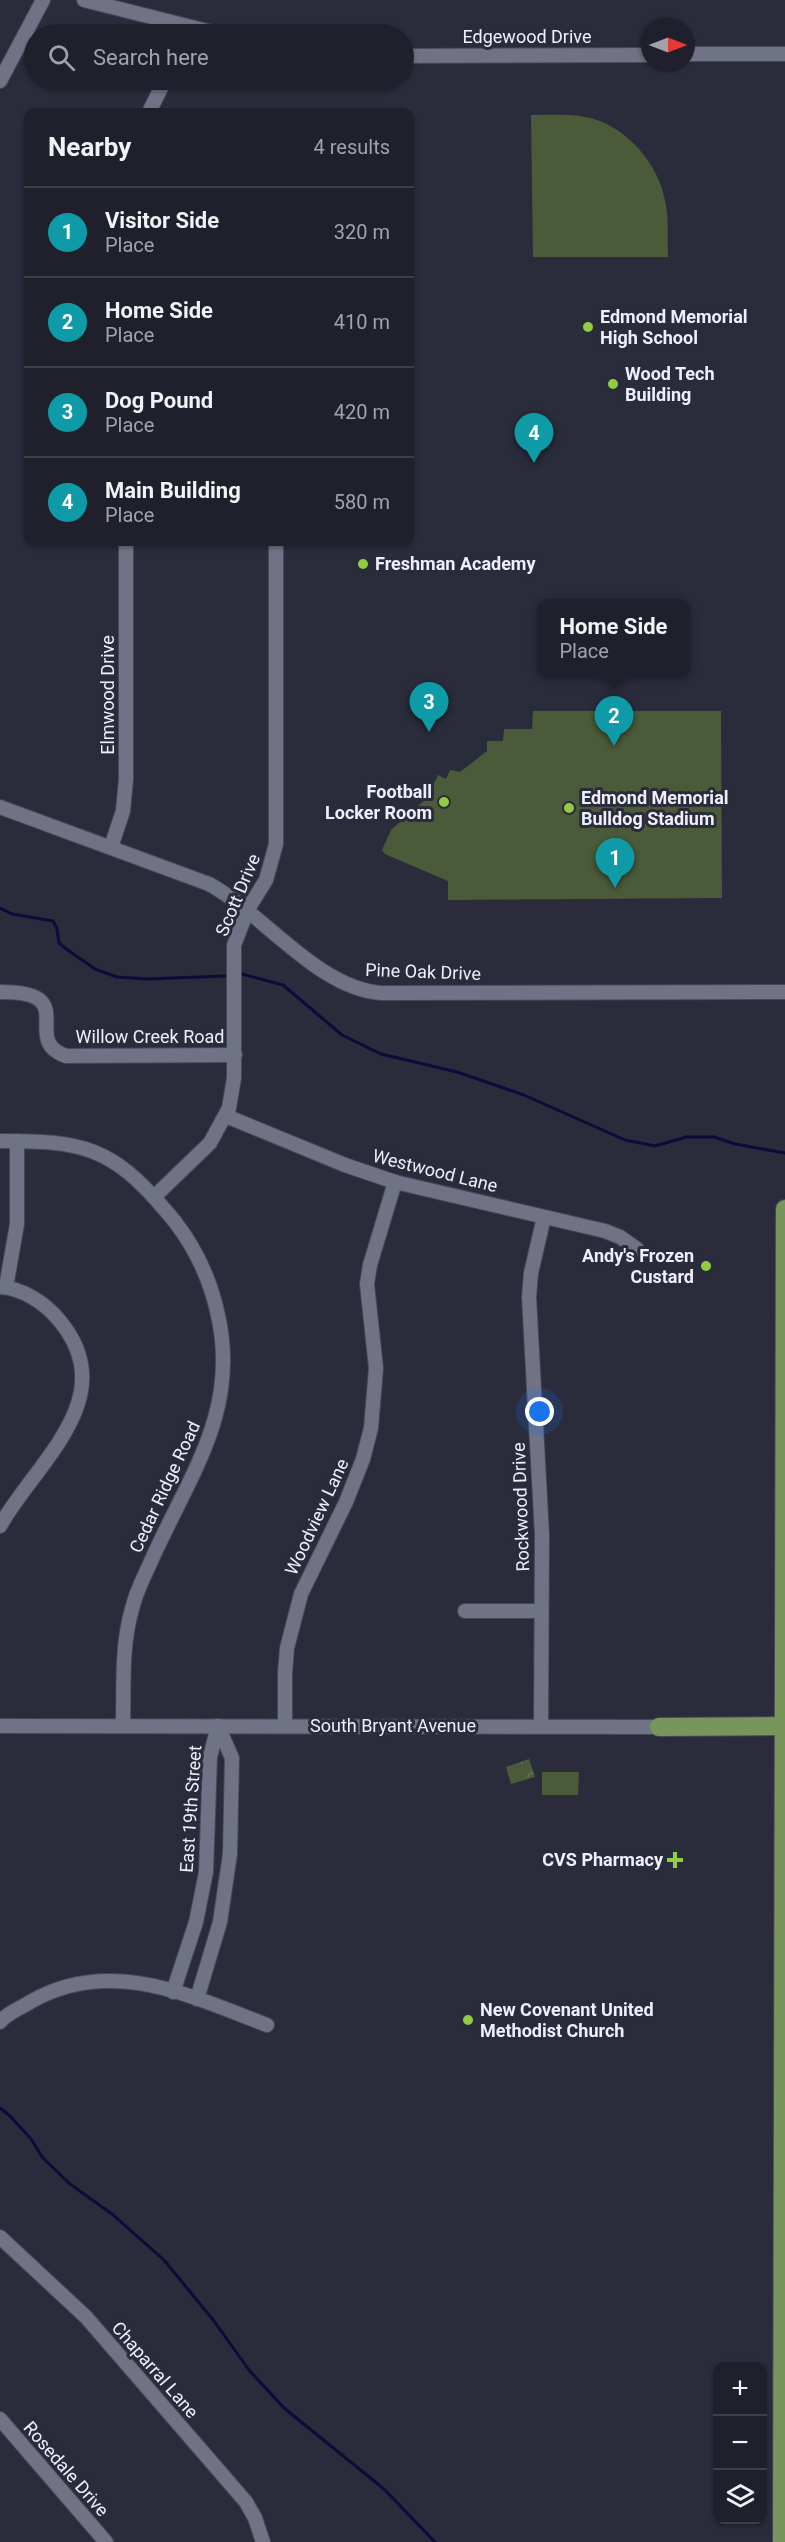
<!DOCTYPE html>
<meta charset="utf-8">
<style>
body{margin:0;font-family:Roboto,sans-serif;background:#2d2d38;color:#f1f3f6}
.controls{position:absolute;right:18px;bottom:18px;display:grid;overflow:hidden;border-radius:12px;box-shadow:0 2px 4px #0004}
.controls button{width:54px;height:54px;display:grid;place-items:center;padding:0;border:0;border-bottom:2px solid #3d3e48;background:#20202c;color:#f1f3f6;font:30px sans-serif}
.compass{position:absolute;left:641px;top:18px;width:54px;height:54px;border-radius:50%;background:#20202c;box-shadow:0 2px 4px #0004;rotate:90deg}
.you{position:absolute;left:540px;top:1412px;width:21px;height:21px;margin:-15px;border:4px solid #fff;border-radius:50%;background:#1a73e8;box-shadow:0 0 0 9px #1a73e833}
.badge{display:grid;place-items:center;width:39px;height:39px;border-radius:50%;background:#8c9099;color:#fff;font-size:20px;font-weight:700}
.pin{position:absolute;translate:-50% -50px;filter:drop-shadow(0 2px 3px #0008)}
.pin::after{content:'';position:absolute;top:32px;width:21px;height:18px;background:inherit;clip-path:polygon(0 0,100% 0,50% 100%)}
.popup{position:absolute;left:537px;top:599px;width:153px;height:78px;box-sizing:border-box;display:grid;place-content:center;border-radius:12px;background:#20202c;filter:drop-shadow(0 2px 4px #0005);font-size:20px;white-space:nowrap;color:#a2a3a9}
.popup b{font-size:22px;color:#f1f3f6}
.popup::after{content:'';position:absolute;left:50%;top:100%;margin-left:-12px;border:12px solid transparent;border-top-color:#20202c}
.list{margin:0;padding:0;list-style:none}
h2{display:flex;justify-content:space-between;align-items:center;height:78px;margin:0;padding:0 24px;font-size:26px}
h2 small{font-size:20px;font-weight:400;color:#a2a3a9}
.list li{display:grid;grid-template-columns:39px 1fr auto;gap:18px;align-items:center;box-sizing:border-box;height:90px;padding:0 24px;border-top:2px solid #3d3e48}
.list b{display:block;font-size:22px;white-space:nowrap}
.list p{margin:0;font-size:20px;white-space:nowrap;color:#a2a3a9}
.list em{font-size:20px;font-style:normal;color:#a2a3a9}
.icon{flex:none;width:33px;height:33px;fill:none;stroke:currentColor;stroke-width:2;stroke-linecap:round;stroke-linejoin:round}
.map{position:relative;flex:none;width:785px;height:2542px;overflow:hidden}
.search{position:absolute;background:#20202c;box-shadow:0 2px 4px #0004;left:24px;top:24px;width:390px;height:66px;display:flex;align-items:center;gap:15px;box-sizing:border-box;padding:0 21px;border-radius:33px;color:#a2a3a9;font-size:22px}
.panel{position:absolute;background:#20202c;box-shadow:0 2px 4px #0004;left:24px;top:108px;width:390px;height:438px;border-radius:12px}
.map>svg:first-child{display:block}
.forest{fill:url(#forest-crowns)}
.pitch{fill:#4b5b39}
.lines{fill:none;stroke-linecap:round;stroke-linejoin:round}
.stream{stroke:#110939;stroke-width:3}
.minor-casing{stroke:#484856;stroke-width:16}
.major-casing{stroke:#484856;stroke-width:20}
.minor{stroke:#707285;stroke-width:14}
.major{stroke:#78955c;stroke-width:18}
.poi-dot{fill:#91cd40;stroke:#2a2b3b;stroke-width:2}
.labels{text-anchor:middle;stroke-width:6;stroke-linejoin:round;paint-order:stroke}
.street-label{font-size:18px;fill:#eeeffa;stroke:#2a2b3b}
.poi-label{font-size:18px;font-weight:bold;fill:#eeeffa;stroke:#2a2b3b;text-anchor:start}
</style>
<div class="map">
<svg width="785" height="2542" viewBox="0 0 785 2542">
<defs>
<pattern id="forest-crowns" width="20" height="18" patternUnits="userSpaceOnUse" patternTransform="scale(1.5)"><rect width="20" height="18" fill="#4b5b39"/><path d="M2 6a3 3 0 1 1 6 0M12 15a3 3 0 1 1 6 0" fill="none" stroke="#657357"/></pattern>
</defs>
<rect width="100%" height="100%" fill="#2a2b3b"/>
<!-- forest -->
<polygon class="forest" points="529,1759 535,1777 511,1784 506,1767"/>
<!-- pitch -->
<g class="pitch">
<path d="M531 115C553 115 579 113 600 121 634 135 661 169 666 206 669 222 667 240 668 257H533Z"/>
<polygon points="533,711 721,711 722,898 448,900 448,881 385,854 382,850 391,830 427,798 438,775 446,779 450,770 460,772 487,751 487,741 503,741 504,729 532,729"/>
<polygon points="542,1772 579,1772 578,1795 542,1795"/>
</g>
<g class="lines">
<!-- stream -->
<g class="stream">
<polyline points="0,908 12,914 53,921 57,929 59,943 65,948 95,969 117,977 147,979 225,976"/>
<polyline points="242,974 283,985 342,1035 381,1054 457,1072 524,1095 625,1140 655,1146 686,1137 714,1137 735,1144 785,1153"/>
<polyline points="0,2108 10,2116 31,2139 43,2158 70,2184 112,2214 164,2260 214,2321 249,2370 284,2408 384,2489 435,2542"/>
</g>
<!-- minor casing -->
<g class="minor-casing">
<g id="minor">
<polyline points="84,0 219,34"/>
<polyline points="686,54 785,54"/>
<polyline points="404,56 650,55"/>
<polyline points="0,81 43,0"/>
<polyline points="149,112 165,80"/>
<path d="M0 807 209 884C264 914 318 989 382 993L785 992"/>
<polyline points="111,847 123,811 126,779 126,542"/>
<path d="M0 992C83 991 19 1040 66 1056L235 1055"/>
<polyline points="226,1116 345,1165 395,1182 605,1231 620,1237 637,1249"/>
<path d="M0 1141C82 1141 111 1146 166 1211 191 1239 209 1275 217 1311 241 1409 190 1474 152 1559 145 1575 136 1591 132 1609 121 1647 124 1687 123 1726"/>
<polyline points="154,1197 210,1143 229,1108 234,1078 234,945 248,909 266,880 276,844 276,542"/>
<path d="M0 1287C22 1288 45 1303 59 1320 124 1397 36 1462 0 1526"/>
<polyline points="6,1287 17,1224 17,1141"/>
<polyline points="465,1611 541,1611"/>
<polyline points="285,1725 285,1673 287,1648 301,1594 346,1502 363,1459 371,1428 376,1368 367,1284 370,1265 395,1182"/>
<polyline points="0,1726 659,1727"/>
<polyline points="541,1727 542,1535 529,1297 531,1273 544,1217"/>
<polyline points="173,1992 196,1922 206,1872 210,1757 218,1726"/>
<polyline points="197,1999 220,1922 230,1854 232,1758 218,1726"/>
<path d="M0 2022C7 2013 21 2008 30 2002 109 1956 189 1995 267 2025"/>
<polyline points="0,2237 86,2317 246,2502 255,2518 263,2542"/>
<polyline points="0,2419 106,2542"/>
</g>
</g>
<!-- major casing -->
<g class="major-casing">
<g id="major">
<polyline points="659,1727 785,1726"/>
<polyline points="782,2542 785,1209"/>
</g>
</g>
<!-- minor -->
<use href="#minor" class="minor"/>
<!-- major -->
<use href="#major" class="major"/>
</g>
<!-- markers -->
<g class="poi-dot">
<circle cx="588" cy="327" r="6"/>
<circle cx="613" cy="384" r="6"/>
<circle cx="363" cy="564" r="6"/>
<circle cx="444" cy="802" r="6"/>
<circle cx="569" cy="808" r="6"/>
<circle cx="706" cy="1266" r="6"/>
<path d="M672 1851h6v6h6v6h-6v6h-6v-6h-6v-6h6z"/>
<circle cx="468" cy="2020" r="6"/>
</g>
<g class="labels">
<!-- street labels -->
<g class="street-label">
<text x="527" y="43">Edgewood Drive</text>
<text transform="translate(108 695) rotate(-90)" y="6">Elmwood Drive</text>
<text transform="translate(238 895) rotate(-67)" y="6">Scott Drive</text>
<text transform="translate(423 972) rotate(2)" y="6">Pine Oak Drive</text>
<text x="150" y="1043">Willow Creek Road</text>
<text transform="translate(435 1171) rotate(14)" y="6">Westwood Lane</text>
<text transform="translate(165 1487) rotate(-65)" y="6">Cedar Ridge Road</text>
<text transform="translate(521 1507) rotate(-92)" y="6">Rockwood Drive</text>
<text transform="translate(317 1517) rotate(-65)" y="6">Woodview Lane</text>
<text x="393" y="1732">South Bryant Avenue</text>
<text transform="translate(191 1809) rotate(-86)" y="6">East 19th Street</text>
<text transform="translate(155 2370) rotate(49)" y="6">Chaparral Lane</text>
<text transform="translate(66 2469) rotate(49)" y="6">Rosedale Drive</text>
</g>
<!-- poi labels -->
<g class="poi-label">
<text x="600" y="323">Edmond Memorial<tspan x="600" dy="21">High School</tspan></text>
<text x="625" y="380">Wood Tech<tspan x="625" dy="21">Building</tspan></text>
<text x="375" y="570">Freshman Academy</text>
<text x="432" y="798" text-anchor="end">Football<tspan x="432" dy="21">Locker Room</tspan></text>
<text x="581" y="804">Edmond Memorial<tspan x="581" dy="21">Bulldog Stadium</tspan></text>
<text x="694" y="1262" text-anchor="end">Andy's Frozen<tspan x="694" dy="21">Custard</tspan></text>
<text x="663" y="1866" text-anchor="end">CVS Pharmacy</text>
<text x="480" y="2016">New Covenant United<tspan x="480" dy="21">Methodist Church</tspan></text>
</g>
</g>
</svg>
<div class="controls">
<button>+</button>
<button>−</button>
<button><svg class="icon" aria-label="layers" viewBox="0 0 24 24"><path d="M12 4l9 5-9 5-9-5zM3 14l9 5 9-5"/></svg></button>
</div>
<svg class="compass" viewBox="-18 -18 36 36"><path d="M0-13l5 13h-10z" fill="#e53935"/><path d="M0 13l5-13h-10z" fill="#a2a3a9"/></svg>
<div class="you"></div>
<div class="pin badge" style="left:615px;top:888px;background:#0f9aa8">1</div>
<div class="pin badge" style="left:614px;top:746px;background:#0f9aa8">2</div>
<div class="popup"><b>Home Side</b>Place</div>
<div class="pin badge" style="left:429px;top:732px;background:#0f9aa8">3</div>
<div class="pin badge" style="left:534px;top:463px;background:#0f9aa8">4</div>
<div class="search"><svg class="icon" aria-label="search" viewBox="0 0 24 24"><circle cx="10" cy="10" r="6"/><path d="M15 15l6 6"/></svg>Search here</div>
<section class="panel">
<h2>Nearby<small>4 results</small></h2>
<ul class="list">
<li><span class="badge" style="background:#0f9aa8">1</span><div><b>Visitor Side</b><p>Place</p></div><em>320 m</em></li>
<li><span class="badge" style="background:#0f9aa8">2</span><div><b>Home Side</b><p>Place</p></div><em>410 m</em></li>
<li><span class="badge" style="background:#0f9aa8">3</span><div><b>Dog Pound</b><p>Place</p></div><em>420 m</em></li>
<li><span class="badge" style="background:#0f9aa8">4</span><div><b>Main Building</b><p>Place</p></div><em>580 m</em></li>
</ul>
</section>
</div>
